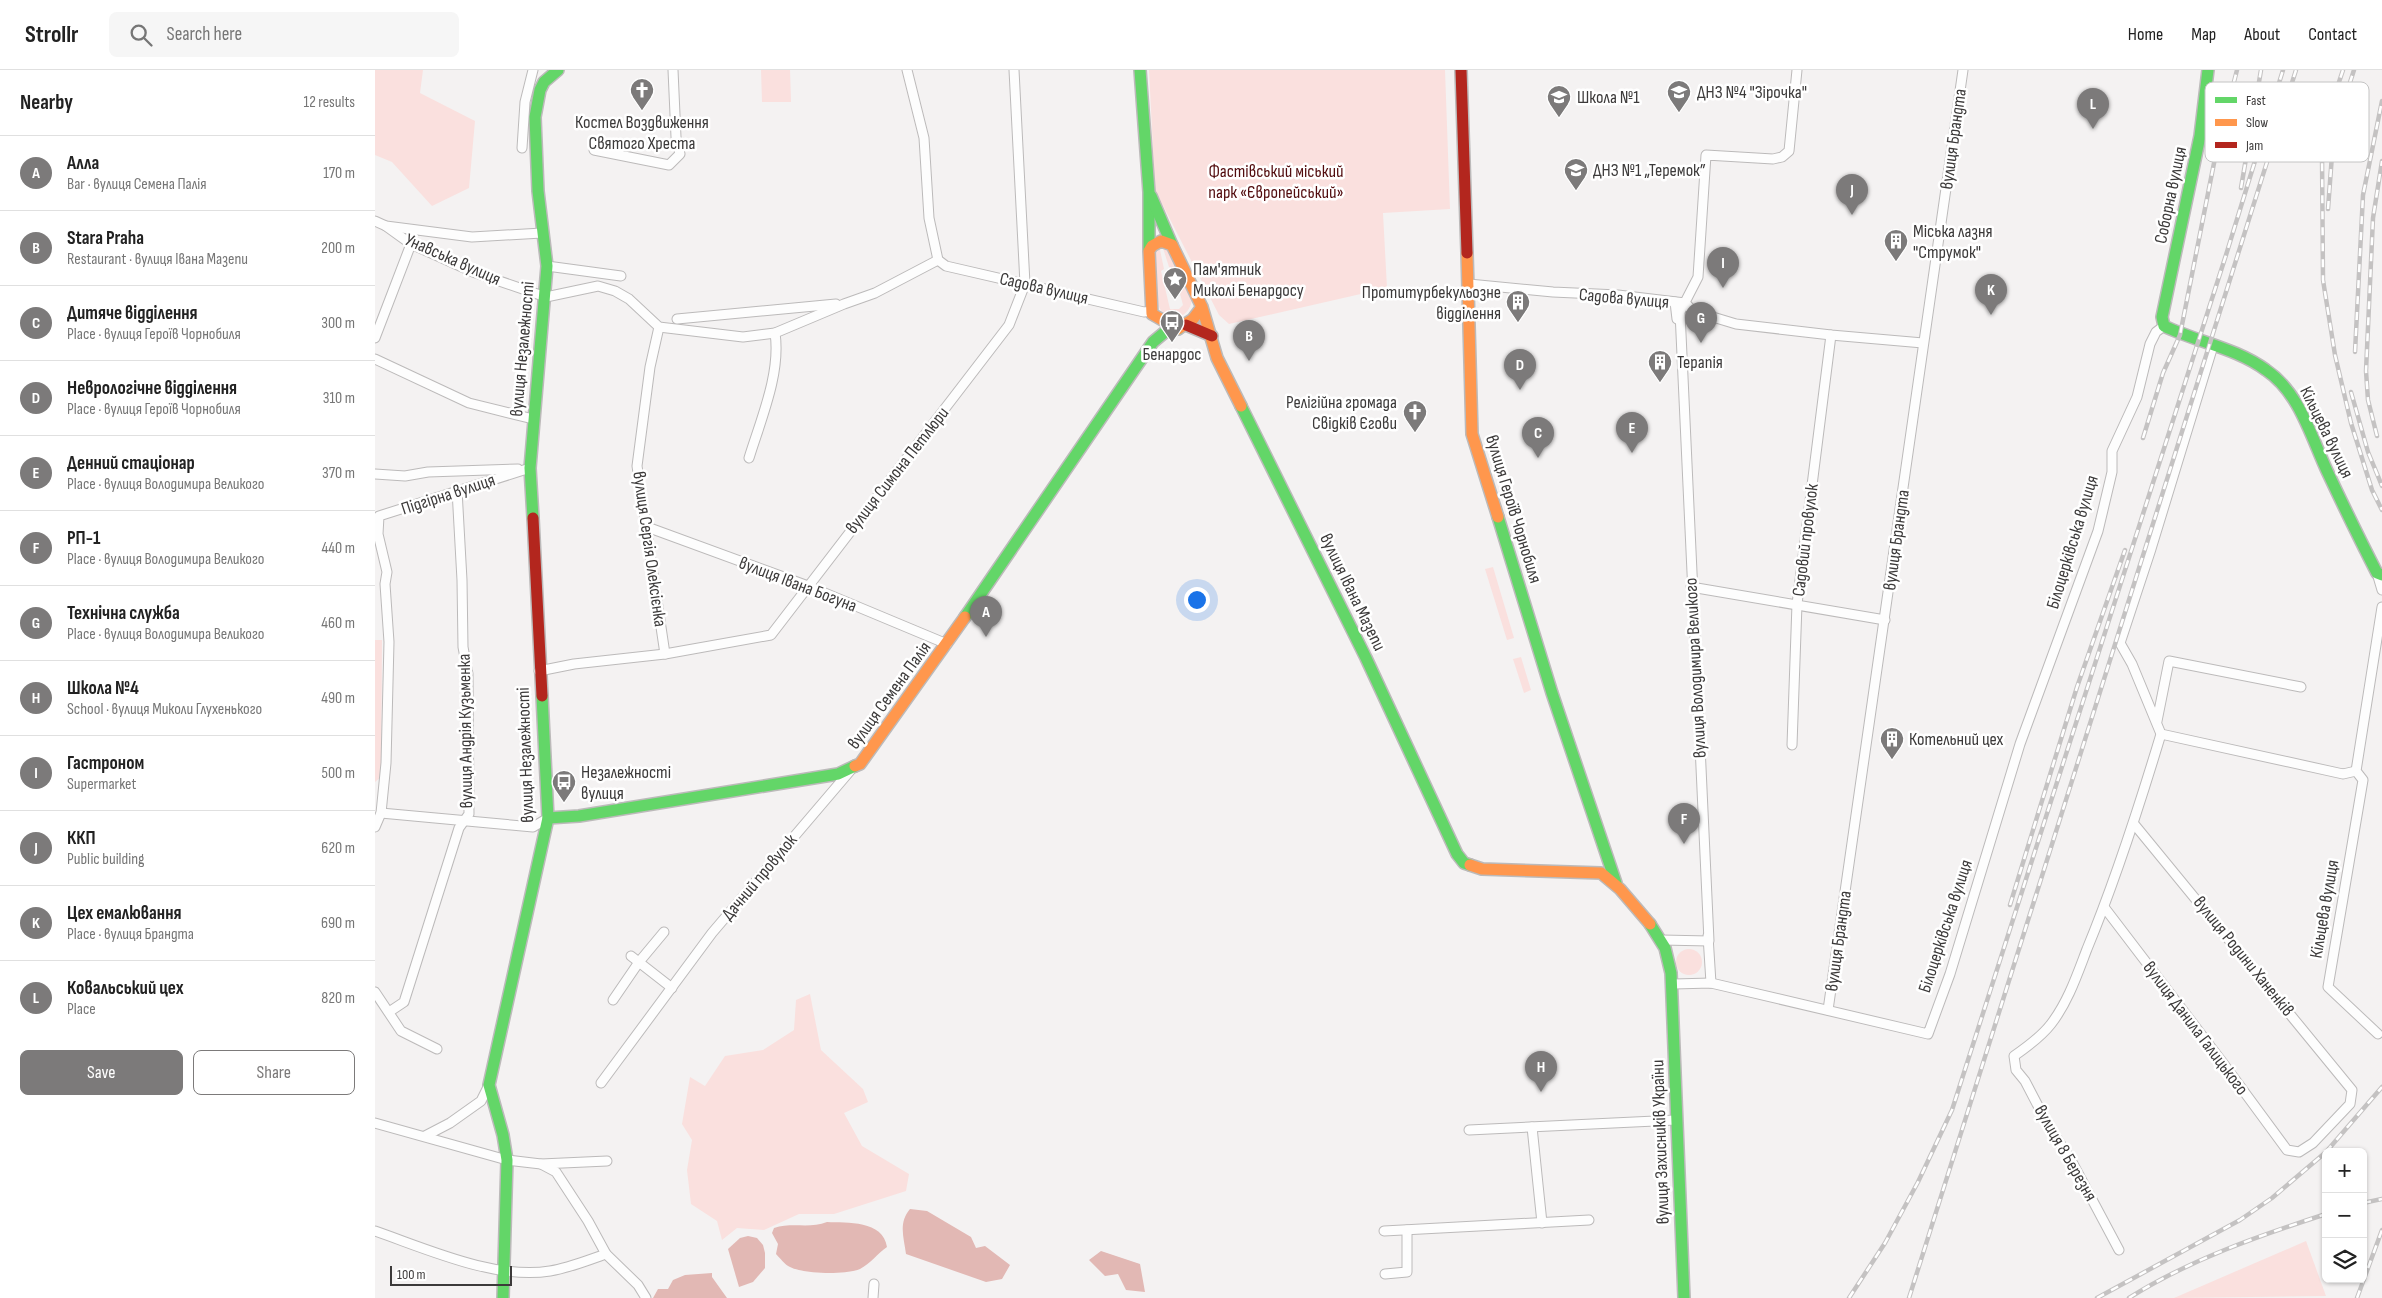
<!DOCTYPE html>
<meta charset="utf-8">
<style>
body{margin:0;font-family:"Sofia Sans Condensed",sans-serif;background:#f6f6f6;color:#222}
.controls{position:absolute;right:15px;bottom:15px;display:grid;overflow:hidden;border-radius:8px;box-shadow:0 1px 4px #0004}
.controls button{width:45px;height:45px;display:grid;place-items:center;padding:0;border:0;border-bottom:1px solid #e0e0e0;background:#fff;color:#222;font:25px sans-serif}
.scale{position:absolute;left:15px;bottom:12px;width:122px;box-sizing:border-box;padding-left:5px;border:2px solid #3c3a3a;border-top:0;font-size:14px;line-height:18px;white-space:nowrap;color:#3c3a3a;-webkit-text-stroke:4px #fff;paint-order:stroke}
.you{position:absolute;left:821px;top:529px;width:18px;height:18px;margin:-12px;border:4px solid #fff;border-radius:50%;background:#1a73e8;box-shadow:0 0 0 8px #1a73e833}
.badge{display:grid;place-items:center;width:32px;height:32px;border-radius:50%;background:#7c7a7a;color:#fff;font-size:16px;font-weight:700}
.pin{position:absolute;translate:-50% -41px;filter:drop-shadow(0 1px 2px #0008)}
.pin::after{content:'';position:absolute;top:26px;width:18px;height:15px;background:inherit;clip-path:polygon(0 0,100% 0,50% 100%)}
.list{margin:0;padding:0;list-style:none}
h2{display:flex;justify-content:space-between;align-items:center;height:65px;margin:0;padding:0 20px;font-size:21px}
h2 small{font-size:16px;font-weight:400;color:#767676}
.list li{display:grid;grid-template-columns:32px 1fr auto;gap:15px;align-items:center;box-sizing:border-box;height:75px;padding:0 20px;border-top:1px solid #e0e0e0}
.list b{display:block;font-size:19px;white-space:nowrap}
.list p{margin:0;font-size:16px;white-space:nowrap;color:#767676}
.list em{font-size:16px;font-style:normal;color:#767676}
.actions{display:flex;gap:10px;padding:15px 20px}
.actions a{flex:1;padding:11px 0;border:1px solid #7c7a7a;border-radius:8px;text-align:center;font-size:18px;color:#7c7a7a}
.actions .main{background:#7c7a7a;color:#fff}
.icon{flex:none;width:28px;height:28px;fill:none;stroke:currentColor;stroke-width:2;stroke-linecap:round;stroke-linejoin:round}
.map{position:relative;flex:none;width:2007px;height:1228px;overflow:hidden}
header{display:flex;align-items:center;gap:30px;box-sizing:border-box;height:70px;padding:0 25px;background:#fff;border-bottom:1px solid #e0e0e0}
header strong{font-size:24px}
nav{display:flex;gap:28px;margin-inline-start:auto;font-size:18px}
.search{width:350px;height:45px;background:#f6f6f6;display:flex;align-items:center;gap:12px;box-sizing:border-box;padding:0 18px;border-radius:8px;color:#767676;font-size:19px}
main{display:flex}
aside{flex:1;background:#fff}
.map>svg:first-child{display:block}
.green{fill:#fae0de}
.water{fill:#e2b8b4}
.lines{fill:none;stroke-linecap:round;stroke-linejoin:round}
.street-casing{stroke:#bcbaba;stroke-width:11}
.fast-casing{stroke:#bcbaba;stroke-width:14}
.slow-casing{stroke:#bcbaba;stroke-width:14}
.jam-casing{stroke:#bcbaba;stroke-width:14}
.street{stroke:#fdfdfd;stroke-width:9}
.fast{stroke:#63d668;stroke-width:11}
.slow{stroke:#ff974d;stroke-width:11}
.jam{stroke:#b3261e;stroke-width:11}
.rail-casing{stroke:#c4c2c2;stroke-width:4.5}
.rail{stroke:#fff;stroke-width:2.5;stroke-dasharray:8;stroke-linecap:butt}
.labels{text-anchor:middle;stroke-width:5;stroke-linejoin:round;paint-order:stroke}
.poi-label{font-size:18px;fill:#3c3a3a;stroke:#fff;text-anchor:start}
.street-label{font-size:18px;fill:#3c3a3a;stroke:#fff}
.park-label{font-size:18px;fill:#520c0e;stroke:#fff}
.key{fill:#fff;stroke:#c4c4c4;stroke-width:1}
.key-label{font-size:14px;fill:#3c3a3a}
</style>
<header>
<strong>Strollr</strong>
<div class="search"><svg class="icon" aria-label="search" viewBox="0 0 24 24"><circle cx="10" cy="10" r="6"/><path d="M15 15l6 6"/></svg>Search here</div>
<nav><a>Home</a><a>Map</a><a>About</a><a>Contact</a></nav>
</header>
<main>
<aside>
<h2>Nearby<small>12 results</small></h2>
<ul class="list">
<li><span class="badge">A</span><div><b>Алла</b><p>Bar · вулиця Семена Палія</p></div><em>170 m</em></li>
<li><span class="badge">B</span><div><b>Stara Praha</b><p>Restaurant · вулиця Івана Мазепи</p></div><em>200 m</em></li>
<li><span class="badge">C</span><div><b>Дитяче відділення</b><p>Place · вулиця Героїв Чорнобиля</p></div><em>300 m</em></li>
<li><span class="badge">D</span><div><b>Неврологічне відділення</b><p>Place · вулиця Героїв Чорнобиля</p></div><em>310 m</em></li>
<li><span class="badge">E</span><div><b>Денний стаціонар</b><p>Place · вулиця Володимира Великого</p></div><em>370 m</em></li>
<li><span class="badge">F</span><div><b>РП-1</b><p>Place · вулиця Володимира Великого</p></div><em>440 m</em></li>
<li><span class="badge">G</span><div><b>Технічна служба</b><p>Place · вулиця Володимира Великого</p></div><em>460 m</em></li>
<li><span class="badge">H</span><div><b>Школа №4</b><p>School · вулиця Миколи Глухенького</p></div><em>490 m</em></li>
<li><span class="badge">I</span><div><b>Гастроном</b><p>Supermarket</p></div><em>500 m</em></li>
<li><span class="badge">J</span><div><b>ККП</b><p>Public building</p></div><em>620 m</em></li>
<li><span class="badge">K</span><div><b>Цех емалювання</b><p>Place · вулиця Брандта</p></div><em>690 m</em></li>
<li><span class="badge">L</span><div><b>Ковальський цех</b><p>Place</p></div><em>820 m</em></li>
</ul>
<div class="actions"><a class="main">Save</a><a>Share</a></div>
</aside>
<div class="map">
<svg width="2007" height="1228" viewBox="0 0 2007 1228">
<rect width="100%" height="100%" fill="#f4f2f2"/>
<!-- green -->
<g class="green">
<polygon points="0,0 48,0 45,23 100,51 94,118 57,136 17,92 0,85"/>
<polygon points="386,0 415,0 416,32 387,32"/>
<polygon points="774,0 1070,0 1075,139 1008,143 1012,218 854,254 844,245 780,120"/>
<path d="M784 175 789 199 786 201 795 239H804L808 235 798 198 794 197 787 175H790L817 227C817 247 794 257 784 237 777 224 780 195 780 181Z"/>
<polygon points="1118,497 1139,568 1132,570 1110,499"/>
<polygon points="0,570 7,570 6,707 0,712"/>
<polygon points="1146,587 1156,620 1149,623 1138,589"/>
<circle cx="1314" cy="892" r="13"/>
<polygon points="435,924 446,980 488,1019 493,1032 469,1043 487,1076 534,1104 531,1121 459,1144 424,1144 389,1160 362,1158 347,1170 342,1151 316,1134 312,1100 317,1070 307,1054 315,1007 330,1016 350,986 388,980 419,960 421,930"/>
<polygon points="1931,1171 1951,1226 1799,1228"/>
</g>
<!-- water -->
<g class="water">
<path d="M535 1139 552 1141 596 1167 601 1178 610 1176 635 1195 627 1209 611 1212 531 1184C529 1168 523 1153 535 1139Z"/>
<path d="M452 1152C472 1153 508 1150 512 1177 503 1183 495 1194 485 1199 471 1205 428 1204 415 1197 410 1195 405 1188 401 1184L403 1174 397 1163 399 1158C417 1152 435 1159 452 1152Z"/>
<polygon points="373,1166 382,1168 388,1175 390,1183 390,1198 378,1212 364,1217 353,1179 365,1168"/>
<polygon points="726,1181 765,1194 770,1222 751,1220 743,1204 730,1206 714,1190"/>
<polygon points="337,1203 337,1207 352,1228 278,1228 283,1219 293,1219 298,1210 310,1205"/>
</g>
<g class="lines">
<!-- street casing -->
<g class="street-casing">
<g id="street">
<polyline points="532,0 549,68 554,148 563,190"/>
<polyline points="147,78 150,32 158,0"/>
<polyline points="219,80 294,95 305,84 301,67 298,0"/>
<polyline points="0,151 11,156 97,167 167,163"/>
<polyline points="11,156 36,174 98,202 171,227 223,216 240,221 254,229 284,257 368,267 400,263 469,234 500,223 563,190"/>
<polyline points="563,190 571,196 769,242 777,241"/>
<polyline points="172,196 246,206"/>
<polyline points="1094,214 1178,222 1243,225 1310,233 1318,241 1361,254 1456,265 1548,273"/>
<polyline points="1300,232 1302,249"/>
<polyline points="302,249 461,234"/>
<polyline points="284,257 275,297 262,396 290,584"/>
<polyline points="0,268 36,174"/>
<polyline points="1838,276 1776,479 1745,573 1757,594 1786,664 1968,704 1981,701"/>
<polyline points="0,289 94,333 158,349"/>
<path d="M374 388C386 349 406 303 400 263"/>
<polyline points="0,404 30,406 53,402 143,399"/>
<polyline points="272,457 433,516 572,574"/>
<polyline points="2002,503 2007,520"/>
<polyline points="1316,517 1510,550"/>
<polyline points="164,601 199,594 290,584 396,565 634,255 650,214 639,0"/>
<polyline points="1782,651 1794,591 1926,617"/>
<polyline points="1417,675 1422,534 1456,265"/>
<polyline points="6,743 158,757 173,748"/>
<polyline points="0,757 6,743 11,693 14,572 10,514 12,502 3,464 4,446 155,398"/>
<polyline points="1729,837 1848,993 1912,1080 1924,1082 1938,1073 1975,1034 1977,1020 1759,754"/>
<polyline points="1333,866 1336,913"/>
<polyline points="1287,870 1334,871 1305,242 1323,207 1331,85 1398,89 1407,87 1414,81 1422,0"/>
<polyline points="256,886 297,918"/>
<polyline points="1299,914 1336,913 1553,964 1575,904 1645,674 1723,461 1737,402 1737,381 1762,327 1775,274 1781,262 1789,256"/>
<polyline points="0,922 26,961 62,979"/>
<polyline points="238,930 264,892 289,862"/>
<polyline points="1453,940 1588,0"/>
<polyline points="14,942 29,932 84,758 94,744 93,604 88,577 87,510 82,420"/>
<polyline points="2003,964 1953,917 1988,710 1981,701 2007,537"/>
<polyline points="226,1013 337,863 475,701"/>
<polyline points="0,1053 132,1090 166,1094 232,1091"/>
<polyline points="1157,1057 1167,1153"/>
<polyline points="1094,1060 1301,1050"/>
<polyline points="50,1066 75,1053 106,1031 114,1015"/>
<polyline points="166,1094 181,1102 213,1151 231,1184 263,1215 271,1228"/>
<path d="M0 1161C52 1179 120 1210 175 1201 194 1198 213 1190 231 1184"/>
<polyline points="1009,1161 1214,1150"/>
<path d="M1744 1180 1696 1090 1673 1055 1650 1011 1641 1000 1639 986C1652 977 1666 967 1676 954 1693 932 1702 905 1712 879 1741 809 1764 737 1786 664"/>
<polyline points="1010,1204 1032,1202 1032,1160"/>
<polyline points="498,1228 499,1214"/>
</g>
</g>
<!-- fast casing -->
<g class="fast-casing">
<g id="fast">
<polyline points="765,0 774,122 774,179"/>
<path d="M1833 0 1825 66 1787 247 1789 256C1822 272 1861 278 1891 300 1925 323 1936 367 1953 403 1969 437 1985 470 2002 503L2007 505"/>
<polyline points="776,126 797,175"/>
<polyline points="866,336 991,588 1082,784 1089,793 1095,795"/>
<polyline points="1123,447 1177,623 1241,813"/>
<polyline points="158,448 155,398 172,196 163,121 160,47 165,20 169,12 183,0"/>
<polyline points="590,547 778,272 790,262 803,259"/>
<polyline points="173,748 204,746 463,704 480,696"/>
<polyline points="1275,854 1290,878 1296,903 1309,1228"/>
<polyline points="128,1228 132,1090 128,1065 114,1015 173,748 167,626"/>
</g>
</g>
<!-- slow casing -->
<g class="slow-casing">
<g id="slow">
<polyline points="1092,183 1097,364 1123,447"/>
<polyline points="827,237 818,249 803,259 777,244 774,181 777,176 786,171 797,175 827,237 842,288 866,336"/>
<polyline points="480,696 485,694 590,547"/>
<polyline points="1095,795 1107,799 1226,803 1245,819 1275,854"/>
</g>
</g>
<!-- jam casing -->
<g class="jam-casing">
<g id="jam">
<polyline points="1086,0 1092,183"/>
<polyline points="811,255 837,266"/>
<polyline points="158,448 167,626"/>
</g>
</g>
<!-- street -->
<use href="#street" class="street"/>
<!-- fast -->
<use href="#fast" class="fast"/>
<!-- slow -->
<use href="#slow" class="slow"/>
<!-- jam -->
<use href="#jam" class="jam"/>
<!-- rail casing -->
<g class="rail-casing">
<g id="rail">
<polyline points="1968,0 1958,30 1947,85 1948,210 1960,285 1976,353 1997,420 2007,440"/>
<polyline points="1866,118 1886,0"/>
<polyline points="1953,139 1957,85 1969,31 1979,0"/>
<polyline points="1980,282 1988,125 2007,31"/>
<polyline points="1976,322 1993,382 2007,416"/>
<polyline points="2002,366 1993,330 1991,301 1998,148 2007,91"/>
<polyline points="1768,368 1788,303 1805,265 1841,83 1862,0"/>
<polyline points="1635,835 1702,617 1750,480"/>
<polyline points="1951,1082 2007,1017"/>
<polyline points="1988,1133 2007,1129"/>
<polyline points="1474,1228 1510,1173 1543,1112 1577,1040 1851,185 1908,0"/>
<polyline points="1534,1228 1921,0"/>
<polyline points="1722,1228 1865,1150 1897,1128 1951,1082"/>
<path d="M1754 1228C1814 1190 1883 1166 1951 1144"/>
<polyline points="1982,1228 2007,1160"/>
</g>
</g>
<!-- rail -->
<use href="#rail" class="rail"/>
</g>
<!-- icons -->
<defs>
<g id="church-pin" transform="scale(1.25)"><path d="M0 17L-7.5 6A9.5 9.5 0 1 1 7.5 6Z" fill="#7c7a7a" stroke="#fff"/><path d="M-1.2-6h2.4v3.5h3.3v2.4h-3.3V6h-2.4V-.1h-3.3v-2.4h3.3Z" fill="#fff"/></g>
<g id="school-pin" transform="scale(1.25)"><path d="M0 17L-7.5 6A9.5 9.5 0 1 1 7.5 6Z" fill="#7c7a7a" stroke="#fff"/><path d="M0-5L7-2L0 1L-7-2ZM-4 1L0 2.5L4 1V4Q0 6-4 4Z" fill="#fff"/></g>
<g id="building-pin" transform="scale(1.25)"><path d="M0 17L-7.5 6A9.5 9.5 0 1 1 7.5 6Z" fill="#7c7a7a" stroke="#fff"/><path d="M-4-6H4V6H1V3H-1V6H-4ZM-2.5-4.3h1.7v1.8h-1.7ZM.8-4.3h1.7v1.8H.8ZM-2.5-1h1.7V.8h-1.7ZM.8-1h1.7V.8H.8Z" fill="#fff"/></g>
<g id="sight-pin" transform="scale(1.25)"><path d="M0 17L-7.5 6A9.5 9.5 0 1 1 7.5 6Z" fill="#7c7a7a" stroke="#fff"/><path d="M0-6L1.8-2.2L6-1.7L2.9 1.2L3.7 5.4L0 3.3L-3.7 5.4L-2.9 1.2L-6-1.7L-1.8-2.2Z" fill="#fff"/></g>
<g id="bus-pin" transform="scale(1.25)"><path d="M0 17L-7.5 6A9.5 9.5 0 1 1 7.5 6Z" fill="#7c7a7a" stroke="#fff"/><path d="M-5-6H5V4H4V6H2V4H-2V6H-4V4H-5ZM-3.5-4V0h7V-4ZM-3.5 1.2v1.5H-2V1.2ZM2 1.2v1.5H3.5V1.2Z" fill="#fff"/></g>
</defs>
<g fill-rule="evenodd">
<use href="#church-pin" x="267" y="20"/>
<use href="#school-pin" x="1304" y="22"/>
<use href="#school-pin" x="1184" y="27"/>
<use href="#school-pin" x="1201" y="100"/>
<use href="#building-pin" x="1521" y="171"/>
<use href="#sight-pin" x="800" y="209"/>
<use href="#building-pin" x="1143" y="232"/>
<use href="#bus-pin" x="797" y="252"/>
<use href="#building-pin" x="1285" y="292"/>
<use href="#church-pin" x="1040" y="342"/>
<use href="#building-pin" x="1517" y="669"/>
<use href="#bus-pin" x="189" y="712"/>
</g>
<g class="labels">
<!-- poi labels -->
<g class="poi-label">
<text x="1322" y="28">ДНЗ №4 "Зірочка"</text>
<text x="1202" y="33">Школа №1</text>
<text x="267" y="58" text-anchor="middle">Костел Воздвиження<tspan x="267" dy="21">Святого Хреста</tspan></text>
<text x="1218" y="106">ДНЗ №1 „Теремок”</text>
<text x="1538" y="167">Міська лазня<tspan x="1538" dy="21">"Струмок"</tspan></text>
<text x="818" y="205">Пам'ятник<tspan x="818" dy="21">Миколі Бенардосу</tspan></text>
<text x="1126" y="228" text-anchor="end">Протитурбекульозне<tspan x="1126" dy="21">відділення</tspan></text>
<text x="797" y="290" text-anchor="middle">Бенардос</text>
<text x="1302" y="298">Терапія</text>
<text x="1022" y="338" text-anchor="end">Релігійна громада<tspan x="1022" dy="21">Свідків Єгови</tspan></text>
<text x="1534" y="675">Котельний цех</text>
<text x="206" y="708">Незалежності<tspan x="206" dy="21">вулиця</tspan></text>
</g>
<!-- street labels -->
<g class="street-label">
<text transform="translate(1578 69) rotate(-82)" y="6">вулиця Брандта</text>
<text transform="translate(1795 125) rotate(-78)" y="6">Соборна вулиця</text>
<text transform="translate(78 189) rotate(24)" y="6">Унавська вулиця</text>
<text transform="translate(669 218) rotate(13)" y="6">Садова вулиця</text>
<text transform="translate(1249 228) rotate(5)" y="6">Садова вулиця</text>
<text transform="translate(147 279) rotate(-85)" y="6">вулиця Незалежності</text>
<text transform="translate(1952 362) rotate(64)" y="6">Кільцева вулиця</text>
<text transform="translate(522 400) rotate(-52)" y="6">вулиця Симона Петлюри</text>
<text transform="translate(73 424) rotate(-18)" y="6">Підгірна вулиця</text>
<text transform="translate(1139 439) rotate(73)" y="6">вулиця Героїв Чорнобиля</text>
<text transform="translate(1430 470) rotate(-83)" y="6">Садовий провулок</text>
<text transform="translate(1521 470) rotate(-82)" y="6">вулиця Брандта</text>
<text transform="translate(1697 472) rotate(-73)" y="6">Білоцерківська вулиця</text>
<text transform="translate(275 479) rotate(82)" y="6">вулиця Сергія Олексієнка</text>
<text transform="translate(423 514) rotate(21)" y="6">вулиця Івана Богуна</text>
<text transform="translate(978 522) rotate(64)" y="6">вулиця Івана Мазепи</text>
<text transform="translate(1320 598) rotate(-93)" y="6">вулиця Володимира Великого</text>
<text transform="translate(514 625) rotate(-54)" y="6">вулиця Семена Палія</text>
<text transform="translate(90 661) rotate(-91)" y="6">вулиця Андрія Кузьменка</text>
<text transform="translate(150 685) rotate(-92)" y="6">вулиця Незалежності</text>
<text transform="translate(384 807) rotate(-50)" y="6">Дачний провулок</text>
<text transform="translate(1949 839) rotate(-80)" y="6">Кільцева вулиця</text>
<text transform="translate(1570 856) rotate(-72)" y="6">Білоцерківська вулиця</text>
<text transform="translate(1463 871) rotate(-82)" y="6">вулиця Брандта</text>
<text transform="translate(1869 886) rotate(51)" y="6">вулиця Родини Ханенків</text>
<text transform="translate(1821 958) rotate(53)" y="6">вулиця Данила Галицького</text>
<text transform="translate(1285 1072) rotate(-92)" y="6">вулиця Захисників України</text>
<text transform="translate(1691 1083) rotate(60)" y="6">вулиця 8 Березня</text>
</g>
<!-- park labels -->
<g class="park-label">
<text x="901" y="107">Фастівський міський<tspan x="901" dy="21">парк «Європейський»</tspan></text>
</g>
</g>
<!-- legend -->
<rect x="1830" y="12" width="164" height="80" rx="8" class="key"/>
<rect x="1840" y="27" width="22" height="6" fill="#63d668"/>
<rect x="1840" y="49" width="22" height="7" fill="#ff974d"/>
<rect x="1840" y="72" width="22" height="6" fill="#b3261e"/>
<g class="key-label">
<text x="1871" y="35">Fast</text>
<text x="1871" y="57">Slow</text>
<text x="1871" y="80">Jam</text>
</g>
</svg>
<div class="controls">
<button>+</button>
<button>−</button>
<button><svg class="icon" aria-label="layers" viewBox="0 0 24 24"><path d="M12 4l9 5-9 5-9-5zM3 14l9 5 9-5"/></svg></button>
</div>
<div class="scale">100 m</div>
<div class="you"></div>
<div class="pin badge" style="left:611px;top:567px">A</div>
<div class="pin badge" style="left:874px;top:291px">B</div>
<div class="pin badge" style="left:1163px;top:388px">C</div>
<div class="pin badge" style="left:1145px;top:320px">D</div>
<div class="pin badge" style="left:1257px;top:383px">E</div>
<div class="pin badge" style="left:1309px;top:774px">F</div>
<div class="pin badge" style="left:1326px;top:273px">G</div>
<div class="pin badge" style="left:1166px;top:1022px">H</div>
<div class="pin badge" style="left:1348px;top:218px">I</div>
<div class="pin badge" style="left:1477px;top:145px">J</div>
<div class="pin badge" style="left:1616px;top:245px">K</div>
<div class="pin badge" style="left:1718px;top:59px">L</div>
</div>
</main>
